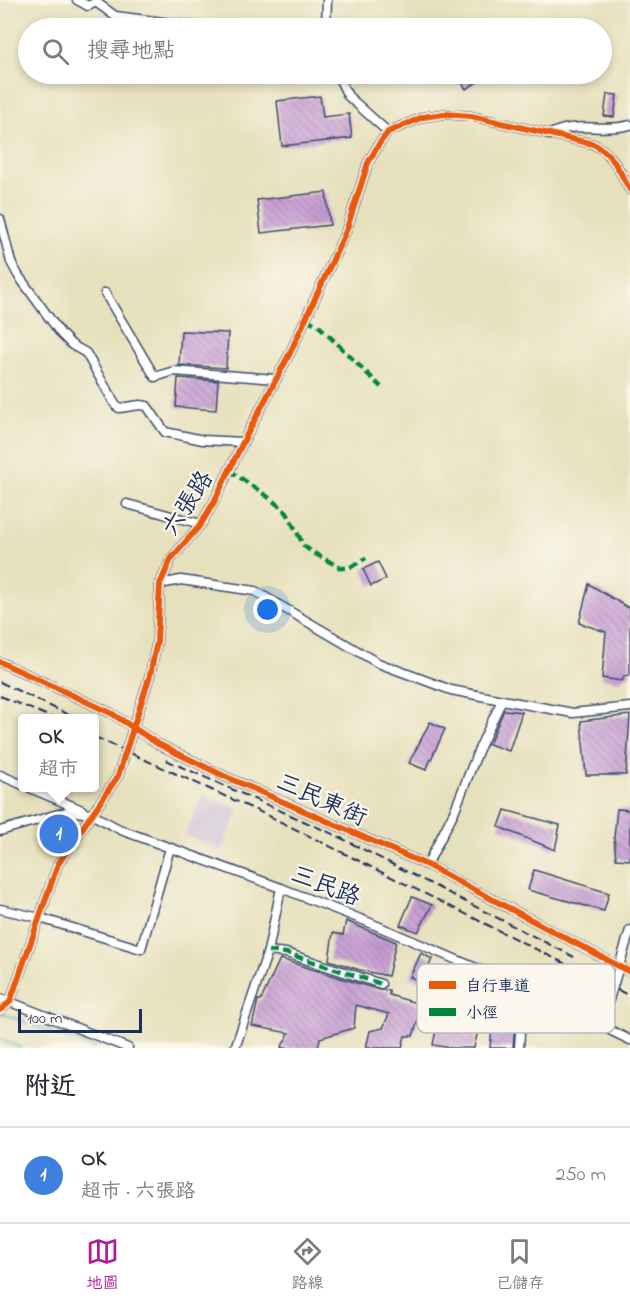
<!DOCTYPE html>
<html lang="zh-TW">
<meta charset="utf-8">
<style>
body{margin:0;font-family:"Indie Flower","LXGW WenKai TC",sans-serif;background:#f7f7f7;color:#2b2b33}
.scale{position:absolute;left:18px;bottom:15px;width:124px;box-sizing:border-box;padding-left:6px;border:3px solid #1b2f5e;border-top:0;font-size:16px;line-height:21px;white-space:nowrap;color:#1b2f5e;-webkit-text-stroke:4px #fbf7ec;paint-order:stroke}
.you{position:absolute;left:268px;top:610px;width:21px;height:21px;margin:-15px;border:4px solid #fff;border-radius:50%;background:#1a73e8;box-shadow:0 0 0 9px #1a73e833}
.badge{display:grid;place-items:center;width:39px;height:39px;border-radius:50%;background:#b5179e;color:#fff;font-size:20px;font-weight:700}
.pin{position:absolute;translate:-50% -50%;border:3px solid #fff;box-shadow:0 2px 6px #0006}
.popup{position:absolute;left:18px;top:714px;width:81px;height:78px;box-sizing:border-box;display:grid;place-content:center;border-radius:6px;background:#fff;filter:drop-shadow(0 2px 4px #0005);font-size:20px;white-space:nowrap;color:#7c7c81}
.popup b{font-size:22px;color:#2b2b33}
.popup::after{content:'';position:absolute;left:50%;top:100%;margin-left:-12px;border:12px solid transparent;border-top-color:#fff}
.list{margin:0;padding:0;list-style:none}
h2{display:flex;justify-content:space-between;align-items:center;height:78px;margin:0;padding:0 24px;font-size:26px}
h2 small{font-size:20px;font-weight:400;color:#7c7c81}
.list li{display:grid;grid-template-columns:39px 1fr auto;gap:18px;align-items:center;box-sizing:border-box;height:96px;padding:0 24px;border-top:2px solid #e1e1e2}
.list b{display:block;font-size:22px;white-space:nowrap}
.list p{margin:0;font-size:20px;white-space:nowrap;color:#7c7c81}
.list em{font-size:20px;font-style:normal;color:#7c7c81}
.icon{flex:none;width:33px;height:33px;fill:none;stroke:currentColor;stroke-width:2;stroke-linecap:round;stroke-linejoin:round}
.map{position:relative;flex:none;width:630px;height:1048px;overflow:hidden}
.search{position:absolute;background:#fff;box-shadow:0 3px 9px #0003;left:18px;right:18px;top:18px;height:66px;display:flex;align-items:center;gap:15px;box-sizing:border-box;padding:0 21px;border-radius:33px;color:#7c7c81;font-size:22px}
.sheet{height:174px;background:#fff}
nav{display:flex;justify-content:space-around;align-items:center;box-sizing:border-box;height:84px;border-top:2px solid #e1e1e2;background:#fff;font-size:16px;color:#7c7c81}
nav a{display:grid;justify-items:center;gap:3px}
nav .on{color:#b5179e}
.map>svg:first-child{display:block}
.industrial{fill:#cbbfd5}
.lines{fill:none;stroke-linecap:round;stroke-linejoin:round}
.stream{stroke:#3dacb9;stroke-width:2}
.building{fill:url(#building-back-hatch)}
.minor-casing{stroke:#3a4a6c;stroke-width:11}
.minor{stroke:#fff;stroke-width:8}
.rail{stroke:#1b2f5e;stroke-width:2;stroke-dasharray:9 4.5;stroke-linecap:butt}
.quiet{stroke:#00873e;stroke-width:4.5;stroke-dasharray:9 4.5;stroke-linecap:butt}
.cycleway-casing{stroke:#fbf7ec;stroke-width:10}
.cycleway{stroke:#e8590c;stroke-width:6}
.labels{text-anchor:middle;stroke-width:4.5;stroke-linejoin:round;paint-order:stroke}
.street-label{font-size:24px;fill:#1b2f5e;stroke:#fbf7ec}
.key{fill:#fbf7ec;stroke:#b8bbc1;stroke-width:1.5}
.key-label{font-size:16px;fill:#1b2f5e}
</style>
<div class="map">
<svg width="630" height="1048" viewBox="0 0 630 1048">
<defs>
<pattern id="building-back-hatch" width="6" height="6" patternUnits="userSpaceOnUse" patternTransform="scale(1.5)"><rect width="6" height="6" fill="#c499d1"/><path d="M-1 5l2 2M0 0l6 6M5-1l2 2" fill="none" stroke="#9e7dad"/></pattern>
</defs>
<rect width="100%" height="100%" fill="#fbf7ec"/>
<filter id="ink" filterUnits="userSpaceOnUse"><feTurbulence type="fractalNoise" baseFrequency=".0167" numOctaves="2"/><feDisplacementMap in="SourceGraphic" scale="12" xChannelSelector="R" yChannelSelector="G"/><feConvolveMatrix kernelMatrix="1 2 1 2 8 2 1 2 1" color-interpolation-filters="sRGB"/></filter>
<filter id="wash" filterUnits="userSpaceOnUse"><feTurbulence type="fractalNoise" baseFrequency=".008" numOctaves="4" result="noise"/><feDisplacementMap in="SourceGraphic" scale="24" xChannelSelector="R" yChannelSelector="G"/><feGaussianBlur stdDeviation="1.35" result="paint"/><feColorMatrix in="noise" values="0 0 0 0 0 0 0 0 0 0 0 0 0 0 0 0 0 1.4 0 .05"/><feComposite in="paint" operator="in"/></filter>
<g filter="url(#wash)">
<rect width="100%" height="100%" fill="#e7e0bc"/>
<!-- industrial -->
<polygon class="industrial" points="203,794 239,810 221,851 185,835"/>
<g class="lines">
<!-- stream -->
<g class="stream">
<polyline points="1,1013 94,1048"/>
<polyline points="0,1039 21,1048"/>
</g>
</g>
<g id="blocks">
<!-- building -->
<g class="building">
<polygon points="456,74 476,74 480,80 466,89"/>
<polygon points="607,94 617,95 614,117 604,116"/>
<polygon points="320,96 323,117 349,114 352,138 282,146 277,101"/>
<polygon points="326,192 330,225 261,233 257,200"/>
<polygon points="181,331 228,333 226,368 179,365"/>
<polygon points="178,378 218,381 216,410 176,407"/>
<polygon points="378,562 386,579 371,586 363,569"/>
<polygon points="589,584 630,609 630,675 624,676 622,681 602,678 606,632 579,623"/>
<polygon points="504,710 522,712 509,751 489,744"/>
<polygon points="630,715 626,775 586,775 581,721"/>
<polygon points="430,722 445,729 426,770 409,763"/>
<polygon points="617,809 630,810 630,860 616,859 614,837"/>
<polygon points="505,810 560,825 555,850 499,827"/>
<polygon points="534,870 609,893 604,911 528,890"/>
<polygon points="412,897 432,905 418,932 400,925"/>
<polygon points="346,921 396,942 388,976 360,970 329,960 333,933 343,935"/>
<polygon points="421,953 432,959 422,982 410,977"/>
<polygon points="280,959 379,990 389,990 389,995 423,1005 413,1036 405,1036 402,1048 366,1048 370,1031 383,1028 389,1014 356,1005 354,1028 320,1038 318,1048 281,1048 289,1033 252,1026 258,1000 261,1000"/>
<polygon points="496,989 517,997 513,1048 490,1048"/>
<polygon points="438,1020 478,1030 474,1048 451,1048 433,1045"/>
</g>
</g>
</g>
<g filter="url(#ink)">
<use href="#blocks" fill-opacity="0" stroke="#3a4a6c" stroke-width="1.5"/>
<g class="lines">
<!-- minor casing -->
<g class="minor-casing">
<g id="minor">
<polyline points="77,0 88,6 96,2 115,16 210,28"/>
<polyline points="326,28 327,0"/>
<polyline points="337,74 348,96 388,132"/>
<path d="M549 135C573 120 602 133 630 125"/>
<polyline points="0,219 11,262 18,275 61,334 72,345 86,353 116,406 119,408 140,405 147,406 165,432 203,440 243,442"/>
<polyline points="105,293 155,377 174,371 275,379"/>
<polyline points="127,504 201,524"/>
<polyline points="160,584 181,580 255,591 378,663 451,690 502,700 479,749 454,812 427,865"/>
<polyline points="0,662 111,713 158,744 224,776 427,865 630,972"/>
<polyline points="502,700 573,713 630,707"/>
<polyline points="0,775 23,785"/>
<polyline points="30,788 82,810"/>
<polyline points="0,831 69,811 91,814 121,830 281,888 368,922 525,989 630,1040"/>
<polyline points="0,909 40,918 141,949 170,848"/>
<polyline points="268,951 286,953 381,984"/>
<polyline points="0,998 128,1048"/>
<path d="M0 1010 10 1002 58 864 118 776 150 675 157 641 160 584 171 559 201 524 214 502 243 442 290 353 346 231 368 163 379 144 388 132 423 117 444 114 471 116 593 144C614 154 619 171 630 190"/>
<polyline points="601,1026 630,930"/>
<polyline points="235,1048 268,951 281,888"/>
<polyline points="519,1048 522,1004 525,989"/>
</g>
</g>
<!-- minor -->
<use href="#minor" class="minor"/>
<!-- rail -->
<g class="rail">
<polyline points="0,682 75,718"/>
<polyline points="0,696 53,718"/>
<polyline points="95,737 271,817 630,996"/>
<polyline points="166,760 335,835 574,957"/>
</g>
<!-- quiet -->
<g class="quiet">
<polyline points="306,319 318,325 381,387"/>
<polyline points="229,470 271,499 287,513 304,546 312,552 341,568 349,568 366,558"/>
<polyline points="268,951 286,953 381,984"/>
</g>
<!-- cycleway casing -->
<g class="cycleway-casing">
<g id="cycleway">
<polyline points="0,662 111,713 158,744 224,776 427,865 630,972"/>
<path d="M0 1010 10 1002 58 864 118 776 150 675 157 641 160 584 171 559 201 524 214 502 243 442 290 353 346 231 368 163 379 144 388 132 423 117 444 114 471 116 593 144C614 154 619 171 630 190"/>
</g>
</g>
<!-- cycleway -->
<use href="#cycleway" class="cycleway"/>
</g>
</g>
<g class="labels">
<!-- street labels -->
<g class="street-label">
<text transform="translate(187 503) rotate(-57)" y="8">六張路</text>
<text transform="translate(322 799) rotate(24)" y="8">三民東街</text>
<text transform="translate(326 885) rotate(21)" y="8">三民路</text>
</g>
</g>
<!-- legend -->
<rect x="417" y="964" width="198" height="69" rx="9" class="key"/>
<rect x="429" y="981" width="27" height="8" fill="#e8590c"/>
<rect x="429" y="1008" width="27" height="8" fill="#00873e"/>
<g class="key-label">
<text x="466" y="991">自行車道</text>
<text x="466" y="1018">小徑</text>
</g>
</svg>
<div class="scale">100 m</div>
<div class="you"></div>
<div class="pin badge" style="left:59px;top:834px;background:#3f7fe0">1</div>
<div class="popup"><b>OK</b>超市</div>
<div class="search"><svg class="icon" aria-label="search" viewBox="0 0 24 24"><circle cx="10" cy="10" r="6"/><path d="M15 15l6 6"/></svg>搜尋地點</div>
</div>
<section class="sheet">
<h2>附近<small></small></h2>
<ul class="list">
<li><span class="badge" style="background:#3f7fe0">1</span><div><b>OK</b><p>超市 · 六張路</p></div><em>250 m</em></li>
</ul>
</section>
<nav>
<a class="on"><svg class="icon" aria-label="map" viewBox="0 0 24 24"><path d="M3 6l6-2 6 2 6-2v14l-6 2-6-2-6 2zM9 4v14M15 6v14"/></svg>地圖</a>
<a><svg class="icon" aria-label="directions" viewBox="0 0 24 24"><path d="M12 3l9 9-9 9-9-9zM9 14v-3h6M13 9l2 2-2 2"/></svg>路線</a>
<a><svg class="icon" aria-label="saved" viewBox="0 0 24 24"><path d="M7 4h10v16l-5-4-5 4z"/></svg>已儲存</a>
</nav>
